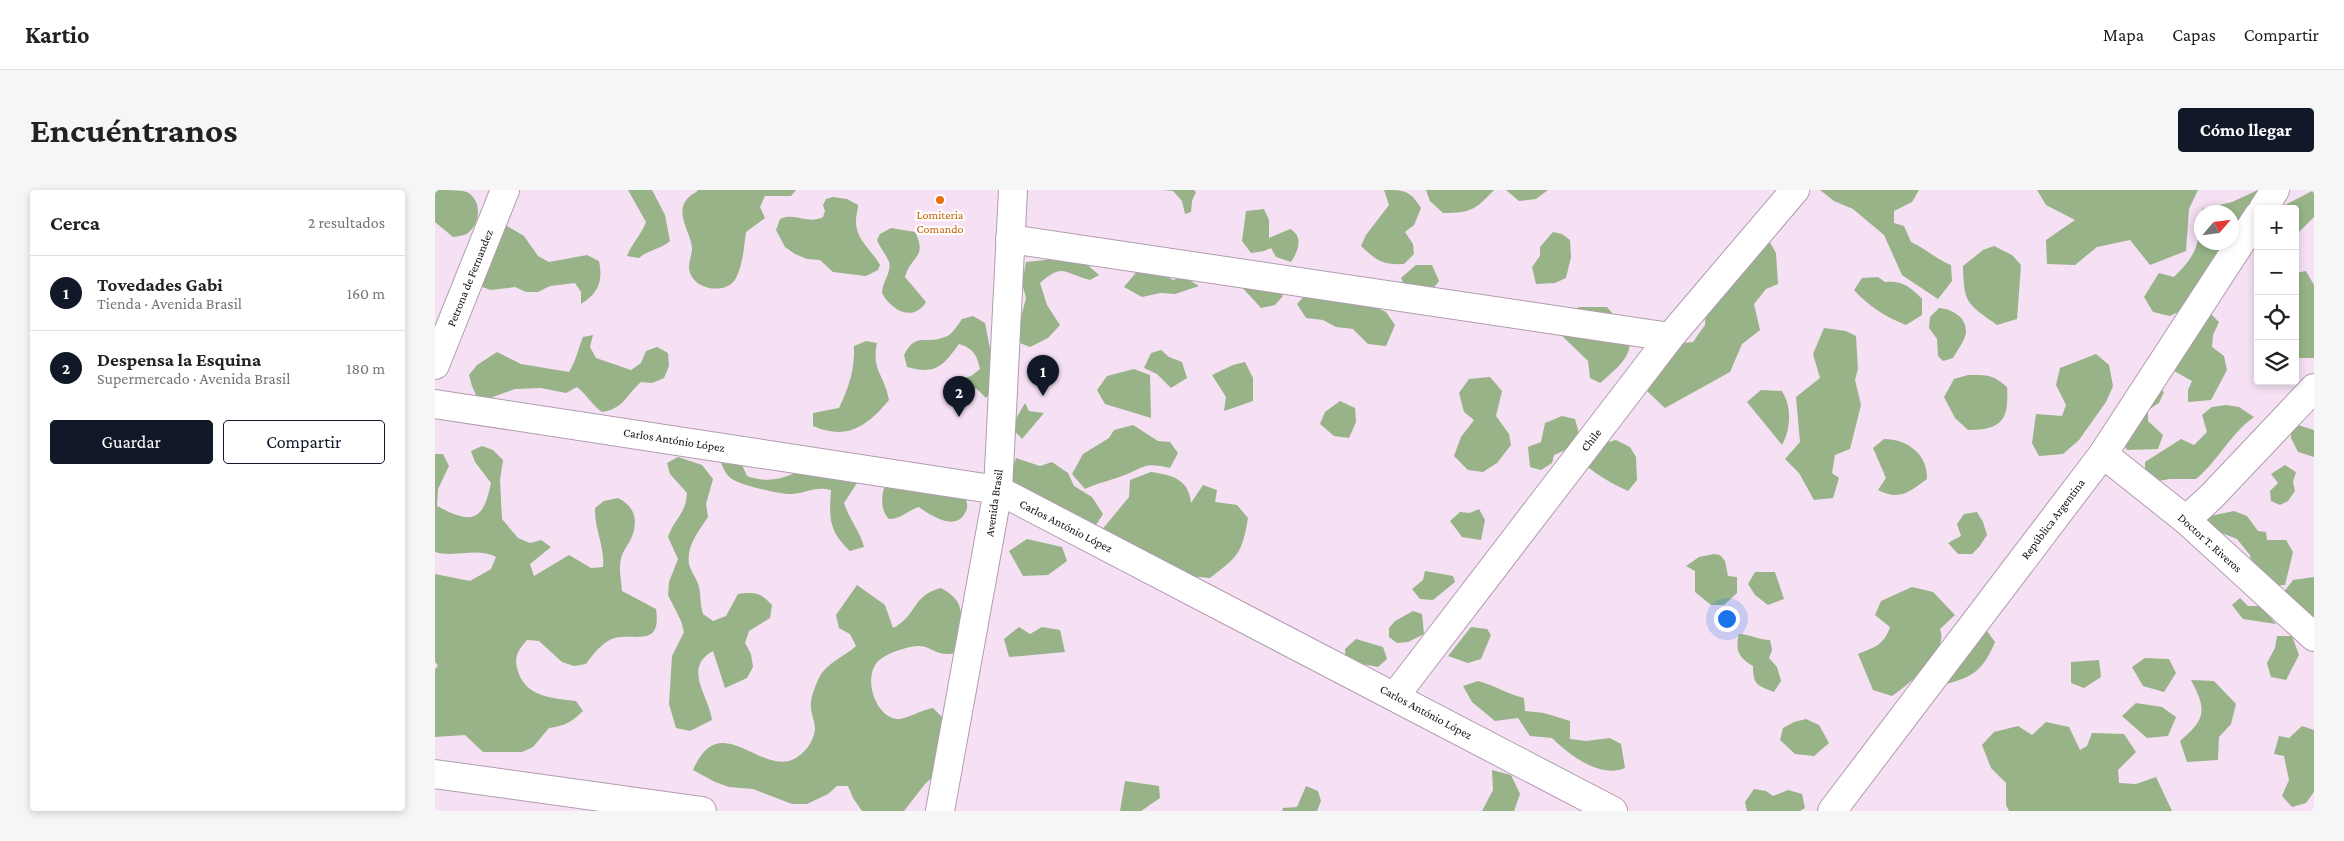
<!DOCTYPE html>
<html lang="es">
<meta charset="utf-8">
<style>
body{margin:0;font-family:"Crimson Pro",serif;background:#f6f6f6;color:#222}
.controls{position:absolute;right:15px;top:15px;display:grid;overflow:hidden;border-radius:5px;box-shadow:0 2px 8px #0003}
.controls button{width:45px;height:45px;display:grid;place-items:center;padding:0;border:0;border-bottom:1px solid #e0e0e0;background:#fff;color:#222;font:25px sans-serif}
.compass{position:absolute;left:1759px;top:15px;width:45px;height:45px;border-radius:50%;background:#fff;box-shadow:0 2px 8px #0003;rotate:62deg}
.you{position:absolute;left:1291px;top:428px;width:18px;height:18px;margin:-12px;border:4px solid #fff;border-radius:50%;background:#1a73e8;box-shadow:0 0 0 8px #1a73e833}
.badge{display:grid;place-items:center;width:32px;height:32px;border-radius:50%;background:#111827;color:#fff;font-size:16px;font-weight:700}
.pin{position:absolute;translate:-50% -41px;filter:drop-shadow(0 1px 2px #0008)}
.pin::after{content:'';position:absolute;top:26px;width:18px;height:15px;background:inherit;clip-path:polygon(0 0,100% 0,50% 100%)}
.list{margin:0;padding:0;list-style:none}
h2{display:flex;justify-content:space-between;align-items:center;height:65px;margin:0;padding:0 20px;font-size:21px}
h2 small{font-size:16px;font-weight:400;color:#767676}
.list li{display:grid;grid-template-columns:32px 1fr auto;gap:15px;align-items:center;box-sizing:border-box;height:75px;padding:0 20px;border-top:1px solid #e0e0e0}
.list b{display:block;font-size:19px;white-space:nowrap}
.list p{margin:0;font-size:16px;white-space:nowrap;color:#767676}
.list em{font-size:16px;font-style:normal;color:#767676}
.actions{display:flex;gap:10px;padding:15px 20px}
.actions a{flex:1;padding:11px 0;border:1px solid #111827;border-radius:5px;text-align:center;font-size:18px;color:#111827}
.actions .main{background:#111827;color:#fff}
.icon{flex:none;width:28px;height:28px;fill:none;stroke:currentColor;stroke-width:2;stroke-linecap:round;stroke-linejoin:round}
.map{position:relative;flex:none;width:1879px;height:621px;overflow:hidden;border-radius:5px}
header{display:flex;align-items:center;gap:30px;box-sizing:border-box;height:70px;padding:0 25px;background:#fff;border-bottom:1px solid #e0e0e0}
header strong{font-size:24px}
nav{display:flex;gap:28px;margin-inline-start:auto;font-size:18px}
.intro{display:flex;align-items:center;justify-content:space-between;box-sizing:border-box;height:120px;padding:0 30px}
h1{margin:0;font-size:35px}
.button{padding:12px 22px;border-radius:5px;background:#111827;color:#fff;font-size:18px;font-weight:700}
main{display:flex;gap:30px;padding:0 30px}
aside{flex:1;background:#fff;border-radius:5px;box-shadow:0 2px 8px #0003}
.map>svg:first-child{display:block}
.forest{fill:#97b387}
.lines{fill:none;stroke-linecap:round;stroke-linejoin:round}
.minor-casing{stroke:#b19caf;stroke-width:30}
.tertiary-casing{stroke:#b19caf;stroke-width:30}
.minor{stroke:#fff;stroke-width:28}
.tertiary{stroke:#fff;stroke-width:28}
.food-dot{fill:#e8710a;stroke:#fff;stroke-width:2}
.labels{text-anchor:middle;stroke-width:4.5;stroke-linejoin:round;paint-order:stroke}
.food-label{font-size:12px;fill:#c56008;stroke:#fff}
.street-label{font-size:12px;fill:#160e15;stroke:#fff}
</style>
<header>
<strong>Kartio</strong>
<nav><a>Mapa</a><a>Capas</a><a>Compartir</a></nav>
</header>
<div class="intro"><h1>Encuéntranos</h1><a class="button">Cómo llegar</a></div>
<main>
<aside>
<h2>Cerca<small>2 resultados</small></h2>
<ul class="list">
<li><span class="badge">1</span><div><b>Tovedades Gabi</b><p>Tienda · Avenida Brasil</p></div><em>160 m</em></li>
<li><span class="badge">2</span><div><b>Despensa la Esquina</b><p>Supermercado · Avenida Brasil</p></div><em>180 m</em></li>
</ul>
<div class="actions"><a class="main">Guardar</a><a>Compartir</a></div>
</aside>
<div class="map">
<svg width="1879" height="621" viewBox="0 0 1879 621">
<rect width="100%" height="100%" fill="#f6e0f4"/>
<!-- forest -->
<g class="forest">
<path d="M0 0C9 0 24 0 32 2 47 10 46 33 33 43 29 46 23 46 18 47L0 32Z"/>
<path d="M193 0H217L230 25 235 51C225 60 214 59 204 68L192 66C197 53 206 45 211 32Z"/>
<path d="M263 0H361L356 6H330L325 17 330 28 311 42C309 57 308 74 301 88 293 104 263 101 256 85 251 76 257 67 257 58 256 42 238 22 254 7 257 4 261 3 263 0Z"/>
<polygon points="727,0 759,0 761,2 757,11 756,22 750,24 747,11 738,1"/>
<path d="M949 0C969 0 975 0 986 18L979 35 970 42 978 54 979 64 969 74C947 75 942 71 926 56L931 45 954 15Z"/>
<path d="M991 0H1059C1040 20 1036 23 1008 23L995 11Z"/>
<polygon points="1071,0 1113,0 1101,9 1084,11"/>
<path d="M1385 0H1484L1477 12 1459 21V33L1469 36 1476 52C1490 58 1501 69 1516 75L1517 91 1503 109 1467 85 1449 45 1418 19 1399 11Z"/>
<polygon points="1602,0 1763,0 1754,19 1751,61 1715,75 1695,50 1662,57 1640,75 1612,74 1611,50 1640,30 1611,15"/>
<path d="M1823 0 1768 110 1735 126 1718 122 1709 107 1724 83 1739 87C1761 65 1763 58 1766 27V52H1796V22H1767V19L1797 12Z"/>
<polygon points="1879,0 1879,27 1860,46 1860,19 1851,19 1850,15"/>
<path d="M398 7 412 9 423 15C423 20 421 25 421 30 420 49 436 59 445 75L443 80 431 86 398 82 385 70 372 69 360 64 350 57 341 40 345 29C360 22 373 35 388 27L390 21 388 15 391 9Z"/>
<path d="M829 19 834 30V48L855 39C869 46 863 62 856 72L841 67 836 58 829 61 816 63 807 51 811 21Z"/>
<path d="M67 33 89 46 103 66 114 72 152 65 164 71C168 91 164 103 146 114V102L140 93 115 96 103 102H91L80 97 56 100 44 96Z"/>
<path d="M456 38 480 42C493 68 476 65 470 87L491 112C478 133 456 120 447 103 447 92 457 82 454 72 451 64 445 58 442 50L445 44Z"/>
<polygon points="1118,42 1127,44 1135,50 1136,67 1131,88 1120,93 1101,94 1097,77 1105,66 1105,57"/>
<polygon points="1333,49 1341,63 1343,94 1331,99 1319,114 1325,140 1307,154 1295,182 1230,218 1213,202 1202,177 1239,154 1258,152 1270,135 1272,104"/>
<path d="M1559 56 1577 65 1586 75 1582 129 1562 135C1531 113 1529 113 1528 76L1548 60Z"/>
<path d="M629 68 647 70 664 85 655 90C629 84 629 72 605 93L612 115 625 135 613 148 595 157 580 151 591 108 587 93 591 72Z"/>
<polygon points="709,73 738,90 749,87 764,96 740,104 725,103 707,107 689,97"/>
<polygon points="981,75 997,75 1004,91 997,100 975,109 966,88"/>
<polygon points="1871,81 1879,95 1879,168 1860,168 1860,83"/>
<path d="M1443 87 1450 92C1467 90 1476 97 1487 109V125L1471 135C1451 127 1433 116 1419 100L1427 88Z"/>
<polygon points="839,93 848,106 840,115 826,118 804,94"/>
<polygon points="871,104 931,113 951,122 960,135 951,156 933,154 918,139 901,137 888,130 871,128 862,114"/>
<path d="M1144 117H1172C1204 154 1202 162 1165 193L1155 188 1153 171 1121 140 1125 127Z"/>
<path d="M1504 118C1517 119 1532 127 1531 143 1530 150 1522 161 1518 168L1508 171 1503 166 1502 149 1494 138 1495 127Z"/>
<polygon points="1774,122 1784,132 1778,145 1777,157 1789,166 1792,180 1776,210 1753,212 1753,200 1757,191 1730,176"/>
<path d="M538 126 550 133 560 185 559 198 551 208 542 199 530 200 524 190 536 186 545 179C542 165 538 158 524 154 508 176 501 185 472 177L469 165C481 141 491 155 510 147 518 144 522 136 527 129Z"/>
<polygon points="1389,138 1411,141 1421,146 1423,179 1420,190 1426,215 1415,259 1400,265 1397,283 1404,288 1398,308 1379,310 1364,283 1350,269 1365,252 1361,207 1385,188 1378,164"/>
<path d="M158 145 155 157 161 168 196 180 206 173 211 161 222 157 233 163 234 176 229 188 217 193 206 192C190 206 190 218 167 222 157 215 152 205 142 197L131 203 106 198 80 199 55 208 42 207 37 196 34 185 42 175 62 162 86 174 134 182C141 171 143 159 148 147Z"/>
<path d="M431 151 442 153C436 180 450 186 454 210 432 236 413 251 378 236V223L404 218C414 197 420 179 419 156Z"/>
<polygon points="726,160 734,167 747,172 752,188 736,198 722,184 709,178 716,163"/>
<polygon points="1661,164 1674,175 1678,196 1671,212 1644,250 1628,264 1604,266 1597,253 1601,224 1627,226 1631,215 1621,195 1625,178"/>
<polygon points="810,172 818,188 818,211 789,221 791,207 777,185 798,175"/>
<polygon points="699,179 715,185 716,228 670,214 662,200 672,186"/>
<path d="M1533 185C1552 185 1557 184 1572 197 1574 229 1568 240 1533 240L1520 228 1509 207 1519 189Z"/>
<polygon points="1055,187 1067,201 1061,226 1074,244 1076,255 1062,273 1048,282 1033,280 1019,266 1026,247 1039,230 1029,222 1024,203 1034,189"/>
<polygon points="1719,194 1729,202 1724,213 1713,220 1713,231 1728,245 1723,259 1692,260 1679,236"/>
<path d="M1326 200 1347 201C1357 218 1356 238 1347 255L1312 212Z"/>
<polygon points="905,211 920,218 921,232 914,248 899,246 885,234 890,222"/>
<polygon points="590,213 594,221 609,223 587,249 576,237"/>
<path d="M1791 215 1804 217 1819 227C1796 243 1783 271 1761 289H1735L1718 292 1710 283V272L1746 249 1759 255 1772 242 1767 225 1777 217Z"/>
<path d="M1127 226 1140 229 1145 247H1172L1174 252 1181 250 1195 257 1201 267 1202 290 1193 301C1170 291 1150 277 1133 259L1119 265 1117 273 1106 280 1095 277 1093 257 1106 252 1110 233Z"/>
<polygon points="1856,233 1879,240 1879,267 1863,262 1856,248"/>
<path d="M698 235 723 251 735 252 743 263 735 278C708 271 709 278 687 286 674 291 662 293 650 299L637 284 648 264 674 248 679 240Z"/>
<path d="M1449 249C1472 249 1493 264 1492 289 1474 302 1465 311 1443 300L1451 288 1438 258Z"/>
<path d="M47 256 58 260 68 270 65 290 67 329 83 348 95 353 106 350 116 357 95 374 99 386 134 365 156 378 168 377C170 357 159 338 160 318L169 311 183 308C201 317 204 332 195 351 192 356 189 360 187 365 183 377 186 389 187 401L221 419C227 458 200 443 180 448 168 451 158 464 151 474L139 476 127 472 104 451 92 450C84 459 79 466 82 478 89 507 116 508 141 511L148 521C137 532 129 536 114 538L98 557 87 562H48L30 545 0 547V479L3 476 0 471V384L35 391 56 379 61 367C42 357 20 368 0 362V264H8L14 276 3 299 2 316C36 334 48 333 56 293L40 272 36 261Z"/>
<path d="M243 267 267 275 278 289 271 314 273 327C264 341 251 356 254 374 256 382 262 389 264 397 266 405 265 415 268 424L278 431 291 426 303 404C320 402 325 402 337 415L335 428 314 441 310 453 316 464 318 477 312 488 290 498 278 461C247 478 274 506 277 530L255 541 241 538 234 514 237 466 249 442 246 431 233 405 234 392 243 369 233 347C239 329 251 324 252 303L235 284 232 273Z"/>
<polygon points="581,268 605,276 617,272 633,283 639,296 657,307 668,324 658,340 572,292"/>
<path d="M384 271 418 282 422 293 409 313C414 329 425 341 429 357L415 361C394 341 394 329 396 300 378 296 373 303 357 304 347 305 305 295 297 289 291 285 289 279 286 273L307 275 312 286C340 296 359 284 384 271Z"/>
<polygon points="1850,275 1861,282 1858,292 1860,301 1853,311 1845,315 1836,311 1835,301 1843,293 1836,284"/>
<path d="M716 282C737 285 754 289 756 313L768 295 782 300 780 312 802 315 813 328C807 363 804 366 775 388L718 383 666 341 694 307 695 290Z"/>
<path d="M454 295 530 308C533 314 533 318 530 323 520 342 495 325 484 317 473 320 467 329 454 329 446 321 446 309 449 298Z"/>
<polygon points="1044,319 1050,330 1046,350 1027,347 1015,331 1025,322 1035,323"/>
<polygon points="1799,321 1812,326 1823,341 1831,342 1832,350 1851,350 1858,362 1850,395 1831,396 1818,385 1815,365 1802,349 1766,335 1775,326"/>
<polygon points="1542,322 1548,332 1552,345 1544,357 1537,364 1523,364 1513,353 1526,346 1522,334 1529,324"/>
<polygon points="592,349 627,357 632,371 613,385 588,386 574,361"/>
<polygon points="1279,364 1285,365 1290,371 1293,386 1302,387 1302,403 1289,415 1276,415 1260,402 1260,381 1251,376 1264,367"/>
<polygon points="990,381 1018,386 1020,392 998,410 985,409 977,399 988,390"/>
<polygon points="1320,382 1340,382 1349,409 1333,415 1320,405 1313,394"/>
<polygon points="1879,387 1879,436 1845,407 1858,390"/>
<path d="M422 395 450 415 458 438C482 426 477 405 506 398 513 402 521 407 524 415 529 429 526 450 520 463 501 467 499 457 484 456 474 456 456 462 447 468 426 481 438 526 462 529 470 530 486 520 498 518L507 527 513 539 499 586 490 594 469 621H427L418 608 413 596H402L393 604 372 614H357L318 599 294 597 280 592 258 580C285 517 325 586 359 569 369 564 379 552 380 539 380 531 375 522 376 513 376 506 381 494 384 488 391 473 409 467 421 456L415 444 404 438 401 425Z"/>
<path d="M1477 397 1498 402 1520 425 1505 439C1506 442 1507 447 1506 450 1503 469 1472 496 1457 506L1438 500 1423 464C1440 457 1449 455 1455 437L1440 425 1446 411Z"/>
<polygon points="1805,408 1813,416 1826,416 1841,434 1808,429 1797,415"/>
<polygon points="978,421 987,424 989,444 973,452 962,453 954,447 954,438 960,431"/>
<path d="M1549 434 1552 441 1560 452C1544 490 1531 487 1495 499Z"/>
<polygon points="584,437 595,444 607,437 625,440 630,462 574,467 569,449"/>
<polygon points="1036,437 1052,439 1056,445 1046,469 1033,473 1013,466"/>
<path d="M1304 444C1315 444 1323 450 1335 450L1337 460 1334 468 1342 477 1346 491 1339 502C1322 495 1318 495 1318 476 1303 467 1300 460 1304 444Z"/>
<polygon points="1842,446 1857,446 1864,465 1851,490 1836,487 1832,473 1840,458"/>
<polygon points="921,449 948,457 952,469 943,477 911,471 910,459"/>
<polygon points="1710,468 1734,469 1741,483 1729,502 1708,496 1697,477"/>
<polygon points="1664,470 1666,487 1649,498 1636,493 1636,472"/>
<path d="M1756 490 1779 491 1801 514 1796 534 1784 547 1783 570 1752 572 1745 551C1771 529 1772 520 1756 490Z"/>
<path d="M1043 491C1059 495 1072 504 1089 508L1090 521 1109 523 1135 531V549L1151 551 1175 548 1186 554 1190 578C1165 589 1133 564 1117 548L1095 546 1083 528 1060 531 1037 512 1028 496Z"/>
<polygon points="1701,513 1727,517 1741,527 1733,546 1712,548 1687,526"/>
<polygon points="1371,529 1384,535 1394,553 1379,566 1360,564 1345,550 1348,538 1359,532"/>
<polygon points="1611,532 1634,537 1645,560 1652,556 1657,543 1689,544 1701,562 1683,580 1684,593 1701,594 1721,587 1737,621 1574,621 1571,615 1571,593 1556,578 1547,555 1559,542 1583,536 1597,545"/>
<polygon points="1867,536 1879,540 1879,602 1871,613 1857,617 1847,606 1854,590 1849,566 1839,564 1844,546 1854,548"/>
<polygon points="1057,580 1076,585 1085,604 1079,621 1047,621 1058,600"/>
<polygon points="690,591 724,596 725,608 706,621 685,621"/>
<polygon points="871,596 883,601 886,611 882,621 847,621 848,618 862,617"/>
<polygon points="1319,599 1331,601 1338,606 1353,600 1367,604 1370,618 1365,621 1312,621 1310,612"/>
</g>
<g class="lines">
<!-- minor casing -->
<g class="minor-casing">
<g id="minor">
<polyline points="1828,19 1840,0"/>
<polyline points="575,49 1235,147"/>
<polyline points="0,175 70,0"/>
<polyline points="0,214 563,300 1178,621"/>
<polyline points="1668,264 1751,330 1879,447"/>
<polyline points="1751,330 1777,306 1879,198"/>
<polyline points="960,506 1235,147 1360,0"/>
<polyline points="0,584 267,621"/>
<polyline points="1397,621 1668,264 1823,26"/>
</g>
</g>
<!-- tertiary casing -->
<g class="tertiary-casing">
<polyline id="tertiary" points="505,621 563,300 578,0"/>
</g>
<!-- minor -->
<use href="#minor" class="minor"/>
<!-- tertiary -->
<use href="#tertiary" class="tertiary"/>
</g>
<!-- markers -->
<circle class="food-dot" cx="505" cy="10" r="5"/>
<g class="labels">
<!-- food labels -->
<g class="food-label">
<text x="505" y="29">Lomiteria<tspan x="505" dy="14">Comando</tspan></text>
</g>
<!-- street labels -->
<g class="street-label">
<text transform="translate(35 88) rotate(-68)" y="4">Petrona de Fernandez</text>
<text transform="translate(239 250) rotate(9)" y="4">Carlos António López</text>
<text transform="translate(1156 250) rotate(-52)" y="4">Chile</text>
<text transform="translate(559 313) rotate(-82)" y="4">Avenida Brasil</text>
<text transform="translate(1618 329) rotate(-53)" y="4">República Argentina</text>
<text transform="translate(631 336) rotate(27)" y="4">Carlos António López</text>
<text transform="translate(1775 353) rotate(42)" y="4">Doctor T. Riveros</text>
<text transform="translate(991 522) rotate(28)" y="4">Carlos António López</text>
</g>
</g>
</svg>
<div class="controls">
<button>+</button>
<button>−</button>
<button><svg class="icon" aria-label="locate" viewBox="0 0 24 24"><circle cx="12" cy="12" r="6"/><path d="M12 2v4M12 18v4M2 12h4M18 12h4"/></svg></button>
<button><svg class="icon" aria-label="layers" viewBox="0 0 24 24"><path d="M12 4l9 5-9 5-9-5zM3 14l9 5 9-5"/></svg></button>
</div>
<svg class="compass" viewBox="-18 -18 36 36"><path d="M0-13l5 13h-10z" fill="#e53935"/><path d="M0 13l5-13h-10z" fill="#767676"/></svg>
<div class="you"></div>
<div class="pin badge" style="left:608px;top:206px">1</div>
<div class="pin badge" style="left:524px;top:227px">2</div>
</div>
</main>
